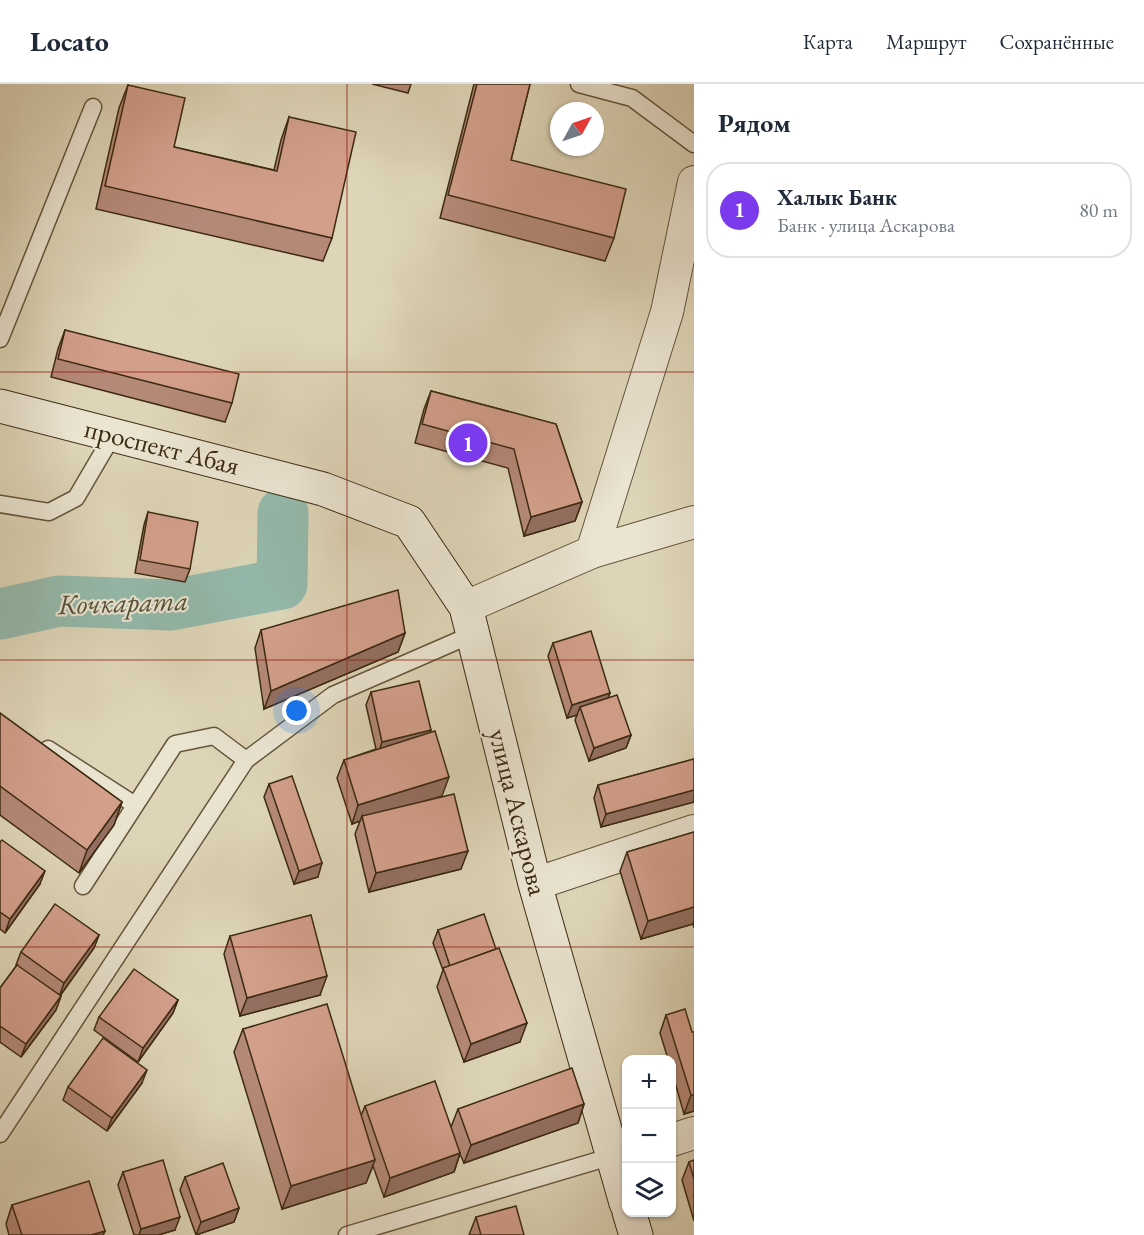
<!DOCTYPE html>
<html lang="ru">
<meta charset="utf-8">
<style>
body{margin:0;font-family:"EB Garamond",serif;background:#f2f2f3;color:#1f2937}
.controls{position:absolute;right:18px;bottom:18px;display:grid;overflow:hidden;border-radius:12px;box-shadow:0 2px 4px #0004}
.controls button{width:54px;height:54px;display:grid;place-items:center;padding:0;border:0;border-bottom:2px solid #e0e1e3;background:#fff;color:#1f2937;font:30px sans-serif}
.compass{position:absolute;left:550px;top:18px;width:54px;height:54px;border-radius:50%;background:#fff;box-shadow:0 2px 4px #0004;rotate:50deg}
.you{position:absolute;left:297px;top:627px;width:21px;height:21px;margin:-15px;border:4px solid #fff;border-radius:50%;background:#1a73e8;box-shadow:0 0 0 9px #1a73e833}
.badge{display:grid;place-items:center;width:39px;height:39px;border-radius:50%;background:#7c3aed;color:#fff;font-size:20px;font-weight:700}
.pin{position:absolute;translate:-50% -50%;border:3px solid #fff;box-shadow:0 2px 6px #0006}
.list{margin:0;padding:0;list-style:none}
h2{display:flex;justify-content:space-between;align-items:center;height:78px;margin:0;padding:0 24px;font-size:26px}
h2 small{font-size:20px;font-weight:400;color:#747a83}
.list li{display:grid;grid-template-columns:39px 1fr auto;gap:18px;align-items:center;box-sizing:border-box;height:96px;margin:0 12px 12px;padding:0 12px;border:2px solid #e0e1e3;border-radius:24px}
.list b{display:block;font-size:22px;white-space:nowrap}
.list p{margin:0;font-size:20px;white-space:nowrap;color:#747a83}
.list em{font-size:20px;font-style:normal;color:#747a83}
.icon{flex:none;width:33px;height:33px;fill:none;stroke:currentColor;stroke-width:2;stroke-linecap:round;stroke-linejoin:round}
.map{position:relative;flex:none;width:694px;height:1151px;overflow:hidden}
header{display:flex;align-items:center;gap:36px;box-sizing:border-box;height:84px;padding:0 30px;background:#fff;border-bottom:2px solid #e0e1e3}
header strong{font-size:28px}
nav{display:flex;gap:33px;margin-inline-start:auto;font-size:21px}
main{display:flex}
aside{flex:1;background:#fff}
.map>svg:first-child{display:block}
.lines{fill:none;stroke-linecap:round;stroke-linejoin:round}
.river{stroke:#94b9ab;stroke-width:51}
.lane-casing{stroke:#64553c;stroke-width:19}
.street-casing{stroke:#64553c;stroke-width:34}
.secondary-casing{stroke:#3c2a12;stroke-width:35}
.lane{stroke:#eae4d1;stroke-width:16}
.street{stroke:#eae4d1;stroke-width:32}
.secondary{stroke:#eae4d1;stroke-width:33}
.wall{fill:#b58978;stroke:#3c2a12;stroke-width:1.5}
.shaded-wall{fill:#946f61;stroke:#3c2a12;stroke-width:1.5}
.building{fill:#d39f8b;stroke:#3c2a12;stroke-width:1.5}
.grid{fill:none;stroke:#8f2418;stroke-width:1.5;stroke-opacity:0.55}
.labels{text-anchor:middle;stroke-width:4.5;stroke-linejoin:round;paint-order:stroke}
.street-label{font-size:27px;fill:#3c2a12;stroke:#eae4d1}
.water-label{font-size:28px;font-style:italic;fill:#524e38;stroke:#eae4d1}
</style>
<header>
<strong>Locato</strong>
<nav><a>Карта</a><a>Маршрут</a><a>Сохранённые</a></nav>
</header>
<main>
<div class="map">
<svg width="694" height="1151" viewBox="0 0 694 1151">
<rect width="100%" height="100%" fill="#ded5b8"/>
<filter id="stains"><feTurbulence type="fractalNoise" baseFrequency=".00333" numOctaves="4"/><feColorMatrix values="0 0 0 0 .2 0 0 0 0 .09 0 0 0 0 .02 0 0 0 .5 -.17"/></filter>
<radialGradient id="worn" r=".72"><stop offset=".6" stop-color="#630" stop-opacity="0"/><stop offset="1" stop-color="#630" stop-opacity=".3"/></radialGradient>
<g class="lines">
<!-- river -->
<polyline class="river" points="0,530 59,517 171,521 282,500 283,429"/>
<!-- lane casing -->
<g class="lane-casing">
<g id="lane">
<polyline points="579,0 632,14 694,60"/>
<polyline points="0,255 93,23"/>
<polyline points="0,420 49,428 76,414 113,351"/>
<polyline points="48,665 135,721"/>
<polyline points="83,802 175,660 214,652 246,676"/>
<polyline points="0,1050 246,676 333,611 473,550"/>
<polyline points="347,1151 613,1072"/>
</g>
</g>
<!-- street casing -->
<g class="street-casing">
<g id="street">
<polyline points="592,468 694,438"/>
<polyline points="466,523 592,468 667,228 694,98"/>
<polyline points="535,800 694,747"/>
<polyline points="672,1056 694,1049"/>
</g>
</g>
<!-- secondary casing -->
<g class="secondary-casing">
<g id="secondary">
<polyline points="0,322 323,405 409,438 466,523 535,800 626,1119"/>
<polyline points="629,1128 636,1151"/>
</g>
</g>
<!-- lane -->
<use href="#lane" class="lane"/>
<!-- street -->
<use href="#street" class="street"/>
<!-- secondary -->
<use href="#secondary" class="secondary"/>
</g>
<!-- wall -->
<g class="wall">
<polygon points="372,0 411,0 408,9"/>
<polygon points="474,0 530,0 511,76 614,154 605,177 440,134"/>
<polygon points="128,1 174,63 274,86 281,56 289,33 332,154 323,177 96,125 119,24"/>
<polygon points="65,246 232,319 225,338 51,293 58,265"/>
<polygon points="431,307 556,340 582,418 575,437 524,452 508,384 415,359 424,325"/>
<polygon points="148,428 190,485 185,498 135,489 144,441"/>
<polygon points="261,546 405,549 398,568 264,625 255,564"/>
<polygon points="553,559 610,609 608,613 631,651 626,664 589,677 575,636 577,631 567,634 548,572"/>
<polygon points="371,608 431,646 430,649 442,712 434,714 461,785 369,808 355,750 360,737 352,740 337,694 344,676 376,665 366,621"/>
<polygon points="0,629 122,718 114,741 79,789 0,731"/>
<polygon points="694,675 694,718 601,743 594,714 598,701"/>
<polygon points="269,700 318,793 294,800 264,713"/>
<polygon points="694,748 694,844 693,840 641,855 620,787 627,768"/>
<polygon points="0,758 40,800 5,849 0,845"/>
<polygon points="438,846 520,958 464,978 437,903 443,886 433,859"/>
<polygon points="99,851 94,864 60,912 61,912 56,926 21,973 0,958 0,904 17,881 16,881 21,868"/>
<polygon points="230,852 320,911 240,932 224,870"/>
<polygon points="178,916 173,929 138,978 94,946 99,933"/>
<polygon points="666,931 692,948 694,1027 684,1030 672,988 672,975 668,975 660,949"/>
<polygon points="243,945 361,1032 365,1022 451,1043 458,1025 584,1020 578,1039 464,1079 460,1070 454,1088 384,1113 373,1082 366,1099 282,1125 234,968"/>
<polygon points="142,999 107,1047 63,1016 68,1003"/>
<polygon points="694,1076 694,1137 682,1096 689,1078"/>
<polygon points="123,1088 175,1146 158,1151 134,1151 118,1101"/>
<polygon points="185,1093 239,1124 234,1138 196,1151 180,1106"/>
<polygon points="12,1121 105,1147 103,1151 9,1151 6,1140"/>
<polygon points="476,1133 524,1151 469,1151"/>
</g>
<!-- shaded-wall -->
<g class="shaded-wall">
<polygon points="582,418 575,437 524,452 531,433"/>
<polygon points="405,549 398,568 264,625 271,607"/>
<polygon points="610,609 605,622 580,623 577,631 567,634 572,621"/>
<polygon points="431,646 426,659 378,671 382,658"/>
<polygon points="631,651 626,664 589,677 594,664"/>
<polygon points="449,693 442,712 363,736 362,732 360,737 352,740 358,721"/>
<polygon points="694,706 694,718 601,743 606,730"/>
<polygon points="122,718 114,741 79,789 87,766"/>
<polygon points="468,767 461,785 369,808 376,789"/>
<polygon points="322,779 318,793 294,800 299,787"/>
<polygon points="45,787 40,800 5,849 10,835"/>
<polygon points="694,823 694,836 693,840 641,855 648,837"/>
<polygon points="99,851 94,864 59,913 64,899"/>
<polygon points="327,892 320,911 240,932 247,914"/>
<polygon points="61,912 56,926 21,973 26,960"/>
<polygon points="178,916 173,929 138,978 143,964"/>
<polygon points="527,939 520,958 464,978 471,960"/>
<polygon points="147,986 142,999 107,1047 112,1034"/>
<polygon points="691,1011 694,1011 694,1027 684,1030"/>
<polygon points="584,1020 578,1039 464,1079 471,1061"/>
<polygon points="460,1069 454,1088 384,1113 390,1094"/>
<polygon points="375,1076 366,1099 282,1125 291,1102"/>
<polygon points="239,1124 234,1138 196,1151 201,1138"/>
<polygon points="180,1133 175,1146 158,1151 139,1151 141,1145"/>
<polygon points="105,1147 103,1151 91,1151"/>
</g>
<!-- building -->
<g class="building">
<polygon points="477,0 530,0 511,76 626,105 614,154 448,111"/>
<polygon points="128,1 185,14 174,63 277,87 289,33 356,48 332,154 105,102"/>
<polygon points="65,246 239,290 232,319 58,275"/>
<polygon points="431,307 556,340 582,418 531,433 514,365 422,340"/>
<polygon points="148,428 198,438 190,485 140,476"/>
<polygon points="398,506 405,549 271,607 261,546"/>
<polygon points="591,547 610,609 572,621 553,559"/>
<polygon points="419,597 431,646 382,658 371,608"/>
<polygon points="617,611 631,651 594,664 580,623"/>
<polygon points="0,629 122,718 87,766 0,702"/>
<polygon points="435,647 449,693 358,721 344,676"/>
<polygon points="694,675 694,706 606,730 598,701"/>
<polygon points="292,692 322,779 299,787 269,700"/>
<polygon points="454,710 468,767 376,789 362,732"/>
<polygon points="694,748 694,823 648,837 627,768"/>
<polygon points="2,756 45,787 10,835 0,828 0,758"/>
<polygon points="55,820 99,851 64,899 21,868"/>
<polygon points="484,830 496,865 450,882 438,846"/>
<polygon points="311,831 327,892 247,914 230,852"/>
<polygon points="499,864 527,939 471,960 443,884"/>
<polygon points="17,881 61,912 26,960 0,942 0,904"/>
<polygon points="134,885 178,916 143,964 99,933"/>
<polygon points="327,920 375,1076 291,1102 243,945"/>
<polygon points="685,925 692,948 694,948 694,1011 691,1011 666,931"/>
<polygon points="103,954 147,986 112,1034 68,1003"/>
<polygon points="572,984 584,1020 471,1061 458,1025"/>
<polygon points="435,997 460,1069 390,1094 365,1022"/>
<polygon points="163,1076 180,1133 141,1145 123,1088"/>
<polygon points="694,1076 694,1095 689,1078"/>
<polygon points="223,1079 239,1124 201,1138 185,1093"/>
<polygon points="89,1097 105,1147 91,1151 22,1151 12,1121"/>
<polygon points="516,1122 524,1151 481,1151 476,1133"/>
</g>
<!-- grid -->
<path class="grid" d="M347 0V1151M0 288H694M0 576H694M0 863H694"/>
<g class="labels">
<!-- street labels -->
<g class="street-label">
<text transform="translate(162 363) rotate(14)" y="9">проспект Абая</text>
<text transform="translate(518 728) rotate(76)" y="9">улица Аскарова</text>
</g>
<!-- water labels -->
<g class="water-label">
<text transform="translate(123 518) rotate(-2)" y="10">Кочкарата</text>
</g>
</g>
<rect width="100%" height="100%" filter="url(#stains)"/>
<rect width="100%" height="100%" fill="url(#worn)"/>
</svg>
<div class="controls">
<button>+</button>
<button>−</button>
<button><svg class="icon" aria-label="layers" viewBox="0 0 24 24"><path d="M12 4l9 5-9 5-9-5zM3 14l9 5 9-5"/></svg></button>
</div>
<svg class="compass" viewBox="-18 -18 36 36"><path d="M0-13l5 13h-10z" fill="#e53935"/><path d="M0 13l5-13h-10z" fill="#747a83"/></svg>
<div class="you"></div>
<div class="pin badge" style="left:468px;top:359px">1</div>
</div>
<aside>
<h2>Рядом<small></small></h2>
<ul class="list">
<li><span class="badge">1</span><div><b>Халык Банк</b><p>Банк · улица Аскарова</p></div><em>80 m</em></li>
</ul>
</aside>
</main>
